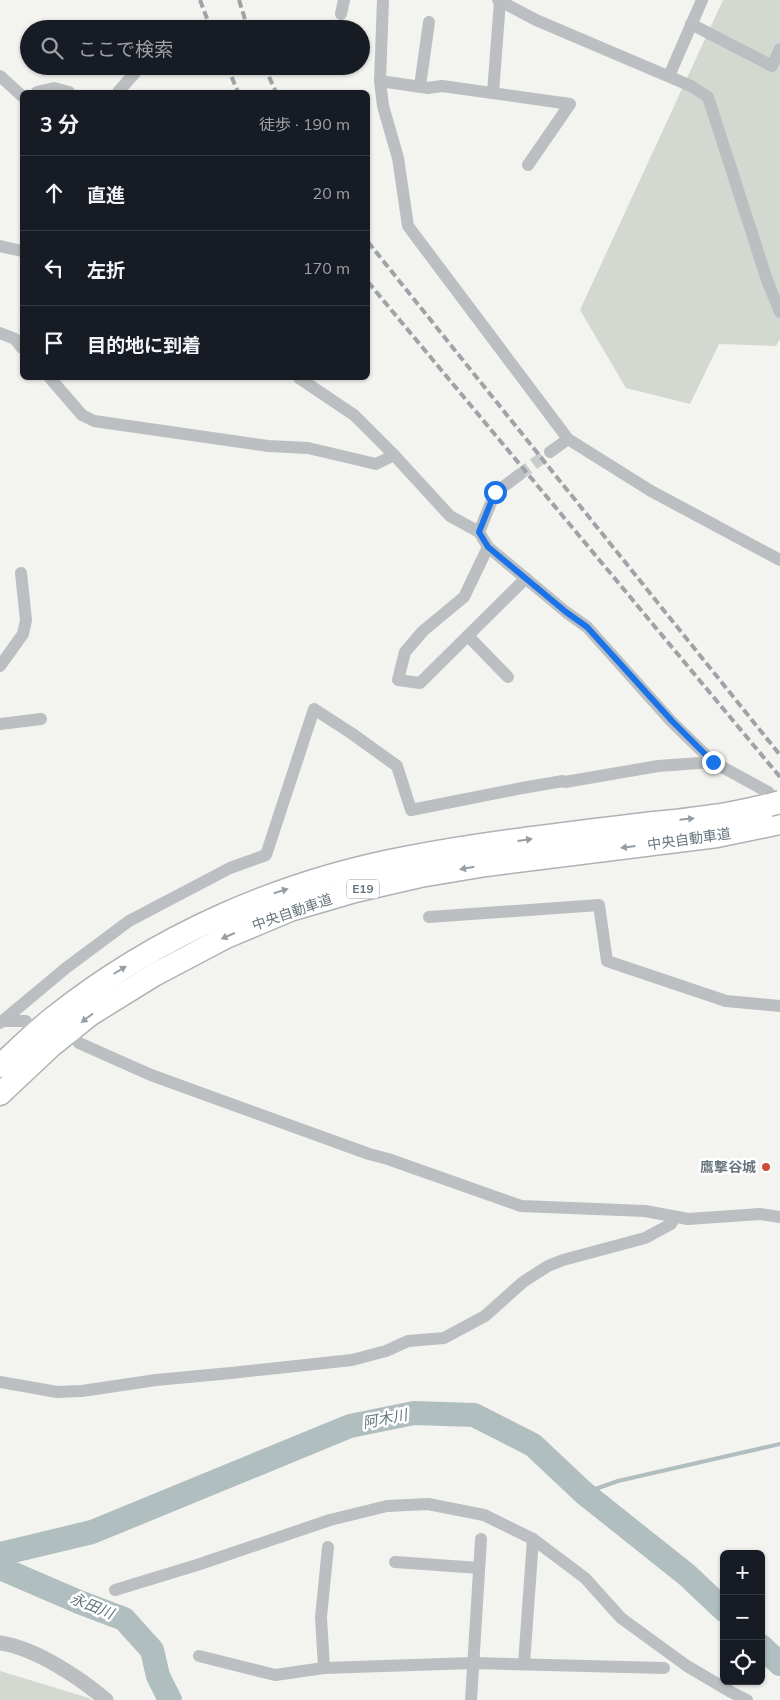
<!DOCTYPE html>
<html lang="ja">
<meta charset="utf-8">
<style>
body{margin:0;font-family:Mulish,"Noto Sans JP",sans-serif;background:#20242c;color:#f1f3f6}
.controls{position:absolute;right:15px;bottom:15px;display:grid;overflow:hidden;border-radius:8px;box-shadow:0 1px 4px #0004}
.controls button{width:45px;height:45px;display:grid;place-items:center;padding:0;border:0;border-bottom:1px solid #363941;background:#171b24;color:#f1f3f6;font:25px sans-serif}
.stop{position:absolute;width:15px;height:15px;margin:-11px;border:4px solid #1a73e8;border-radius:50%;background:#fff}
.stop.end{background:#1a73e8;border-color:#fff;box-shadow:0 1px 5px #0008}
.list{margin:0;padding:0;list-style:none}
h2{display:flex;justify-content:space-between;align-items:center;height:65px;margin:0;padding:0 20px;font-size:21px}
h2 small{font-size:16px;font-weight:400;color:#9ea1a6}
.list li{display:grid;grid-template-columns:32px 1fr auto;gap:15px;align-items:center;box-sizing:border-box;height:75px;padding:0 20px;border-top:1px solid #363941}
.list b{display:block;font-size:19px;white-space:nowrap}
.list em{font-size:16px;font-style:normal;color:#9ea1a6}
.icon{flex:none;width:28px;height:28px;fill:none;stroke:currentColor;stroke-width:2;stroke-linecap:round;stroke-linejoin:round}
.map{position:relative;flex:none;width:780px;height:1700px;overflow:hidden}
.search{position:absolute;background:#171b24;box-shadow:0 1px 4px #0004;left:20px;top:20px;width:350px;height:55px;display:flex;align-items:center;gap:12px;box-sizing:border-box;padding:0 18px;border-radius:28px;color:#9ea1a6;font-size:19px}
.panel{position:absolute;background:#171b24;box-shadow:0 1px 4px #0004;left:20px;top:90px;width:350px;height:290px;border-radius:8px}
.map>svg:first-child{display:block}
.green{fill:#d3d8d0}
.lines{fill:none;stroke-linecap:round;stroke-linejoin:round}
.stream{stroke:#b1bec0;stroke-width:4}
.river{stroke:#b1bec0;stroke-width:24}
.minor-tunnel{stroke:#c9cdce;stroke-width:12;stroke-dasharray:12 6;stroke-linecap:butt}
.motorway-casing{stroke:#afb2b4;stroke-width:25}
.minor{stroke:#bbbfc1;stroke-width:12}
.tertiary{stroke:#bbbfc1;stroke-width:15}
.motorway{stroke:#fff;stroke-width:22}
.rail{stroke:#9da3a7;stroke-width:4;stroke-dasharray:8 4;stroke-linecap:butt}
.motorway-bridge-casing{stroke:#afb2b4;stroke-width:25;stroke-linecap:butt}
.motorway-bridge{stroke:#fff;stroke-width:22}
.oneway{fill:#949ea4}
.route{stroke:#1a73e8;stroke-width:6}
.poi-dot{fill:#cc4c37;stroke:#fff;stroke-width:2}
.labels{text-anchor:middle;stroke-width:5;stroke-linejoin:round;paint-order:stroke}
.shield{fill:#fff;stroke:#949ea4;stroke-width:1}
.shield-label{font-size:12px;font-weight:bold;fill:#66757d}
.street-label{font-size:14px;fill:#66757d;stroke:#fff}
.poi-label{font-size:14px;font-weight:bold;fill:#66757d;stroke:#fff;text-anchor:end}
.water-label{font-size:15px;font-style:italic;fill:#62777b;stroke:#fff}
</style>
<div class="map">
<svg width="780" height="1700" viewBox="0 0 780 1700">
<rect width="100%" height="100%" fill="#f3f3f0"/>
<!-- green -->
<g class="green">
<polygon points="723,0 780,0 780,339 776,346 719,344 690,404 626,388 580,310"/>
<polygon points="0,1671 89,1698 91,1700 0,1700"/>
</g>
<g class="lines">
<!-- stream -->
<polyline class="stream" points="584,1493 618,1481 780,1444"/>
<!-- river -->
<g class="river">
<polyline points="0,1554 92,1532 350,1426 414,1413 474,1415 533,1445 584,1493 687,1575 724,1610"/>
<polyline points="0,1568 79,1602 124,1619 152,1650 158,1676 170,1700"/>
<polyline points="761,1646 780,1664"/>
</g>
<!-- minor-tunnel -->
<polyline class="minor-tunnel" points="519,475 550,452"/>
<!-- motorway casing -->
<g class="motorway-casing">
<g id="motorway">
<path d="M0 1066C17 1050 34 1033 53 1018 156 936 280 881 410 857 485 843 562 834 637 825 662 822 687 820 712 816 731 814 750 809 769 805"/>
<polyline points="0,1094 51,1046 91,1014 154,975 226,937 290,910 355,891 420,876 486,865 717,836 780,823"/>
</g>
</g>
<!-- minor -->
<g class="minor">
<polyline points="383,0 380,81 383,106 398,158 408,226 568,439 651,491 780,560"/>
<polyline points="498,0 536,20 691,86 708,97 767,280 780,312"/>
<polyline points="341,14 344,0"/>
<polyline points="691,24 772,66 780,49"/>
<polyline points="0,76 22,96"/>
<polyline points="669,76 702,0"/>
<polyline points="380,81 428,88 442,86 570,104 528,165"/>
<polyline points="420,86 429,22"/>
<polyline points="37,92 54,88 69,92"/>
<polyline points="118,92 141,66"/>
<polyline points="493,93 500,1"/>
<polyline points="0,246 22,251"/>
<polyline points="0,333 15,339 22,348"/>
<polyline points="50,378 82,415 94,421 268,446 308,448 376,464 394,455"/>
<polyline points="299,378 354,415 394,455 450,516 479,532 488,547 566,612 587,627 671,721 713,762 768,792 780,805"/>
<polyline points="550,452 568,439"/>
<polyline points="479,532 495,493 519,475"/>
<polyline points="488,547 464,597 423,631 405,652 398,680 420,683 526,578"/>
<polyline points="468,636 508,677"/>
<polyline points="0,666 23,634 26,620 21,573"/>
<polyline points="0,724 41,719"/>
<polyline points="429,917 599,905 607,961 726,1001 780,1006"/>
<polyline points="0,1021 26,1021"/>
<polyline points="0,1023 66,968 129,921 230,868 266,855 314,709 351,733 397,766 411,810 522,788 563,781 565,782 658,766 713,762"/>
<polyline points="79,1043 151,1075 369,1154 388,1159 521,1206 645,1211 688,1219 760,1214 780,1217"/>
<polyline points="0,1382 57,1392 82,1391 156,1380 231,1373 352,1360 386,1351 408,1341 444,1338 485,1316 523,1282 548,1266 563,1260 645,1238 671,1224 675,1217"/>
<polyline points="395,1562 479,1568"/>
<polyline points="115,1590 197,1565 330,1520 387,1506 428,1504 484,1515 533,1539 585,1578 621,1618 687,1666 731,1692 747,1700"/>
<polyline points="199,1656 275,1675 324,1668 473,1663 664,1668"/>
<polyline points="524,1664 533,1539"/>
<polyline points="324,1668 321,1617 328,1547"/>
<polyline points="471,1700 481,1539"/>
</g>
<!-- tertiary -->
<path class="tertiary" d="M0 1643C35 1648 79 1677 106 1700"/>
<!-- motorway -->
<use href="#motorway" class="motorway"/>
<!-- rail -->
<g class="rail">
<polyline points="200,0 211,29"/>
<polyline points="239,0 248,29"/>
<polyline points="227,66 238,92"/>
<polyline points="264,66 276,92"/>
<polyline points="368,242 780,755"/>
<polyline points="368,282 780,777"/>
</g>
<!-- motorway-bridge casing -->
<g class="motorway-bridge-casing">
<polyline id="motorway-bridge" points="769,805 780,802"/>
</g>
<!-- motorway-bridge -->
<use href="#motorway-bridge" class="motorway-bridge"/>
</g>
<!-- one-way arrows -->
<defs><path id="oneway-solid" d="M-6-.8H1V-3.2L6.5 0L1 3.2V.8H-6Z" transform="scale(1.25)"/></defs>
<g class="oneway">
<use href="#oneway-solid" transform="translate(687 819) rotate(-6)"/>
<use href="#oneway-solid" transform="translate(525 840) rotate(-8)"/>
<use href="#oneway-solid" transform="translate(628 847) rotate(173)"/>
<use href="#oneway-solid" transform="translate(467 868) rotate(170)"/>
<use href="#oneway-solid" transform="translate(281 891) rotate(-17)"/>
<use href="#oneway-solid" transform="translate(228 936) rotate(156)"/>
<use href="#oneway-solid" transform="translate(120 970) rotate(-32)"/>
<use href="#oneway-solid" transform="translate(87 1018) rotate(143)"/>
</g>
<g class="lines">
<!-- route -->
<polyline class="route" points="495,492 479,532 488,547 566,612 587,627 672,721 713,762"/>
</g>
<!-- markers -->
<circle class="poi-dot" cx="766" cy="1167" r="5"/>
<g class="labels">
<!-- shield labels -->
<rect class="shield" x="347" y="879.5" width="32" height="19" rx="4"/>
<g class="shield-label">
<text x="363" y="893">E19</text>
</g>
<!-- street labels -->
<g class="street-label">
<text transform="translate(689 839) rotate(-8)" y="5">中央自動車道</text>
<text transform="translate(292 912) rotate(-19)" y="5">中央自動車道</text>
</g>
<!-- poi labels -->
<g class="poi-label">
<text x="756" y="1172">鷹撃谷城</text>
</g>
<!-- water labels -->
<g class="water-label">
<text transform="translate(385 1419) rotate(-11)" y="5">阿木川</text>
<text transform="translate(92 1606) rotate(22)" y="5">永田川</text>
</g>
</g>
</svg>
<div class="controls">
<button>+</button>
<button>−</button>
<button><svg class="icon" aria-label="locate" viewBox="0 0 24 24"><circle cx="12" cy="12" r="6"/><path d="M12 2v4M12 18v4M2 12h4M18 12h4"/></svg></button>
</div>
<div class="stop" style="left:495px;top:492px"></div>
<div class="stop end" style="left:713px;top:762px"></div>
<div class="search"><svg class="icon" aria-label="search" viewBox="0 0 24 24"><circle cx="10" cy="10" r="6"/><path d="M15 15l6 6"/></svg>ここで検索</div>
<section class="panel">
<h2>3 分<small>徒歩 · 190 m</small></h2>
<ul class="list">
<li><svg class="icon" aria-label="ahead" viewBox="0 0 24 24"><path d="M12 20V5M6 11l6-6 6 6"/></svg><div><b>直進</b></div><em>20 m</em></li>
<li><svg class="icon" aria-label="left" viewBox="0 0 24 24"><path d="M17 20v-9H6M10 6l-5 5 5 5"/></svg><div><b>左折</b></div><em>170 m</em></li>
<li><svg class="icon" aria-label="arrive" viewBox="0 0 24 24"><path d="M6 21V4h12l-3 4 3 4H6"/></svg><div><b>目的地に到着</b></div></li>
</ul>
</section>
</div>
